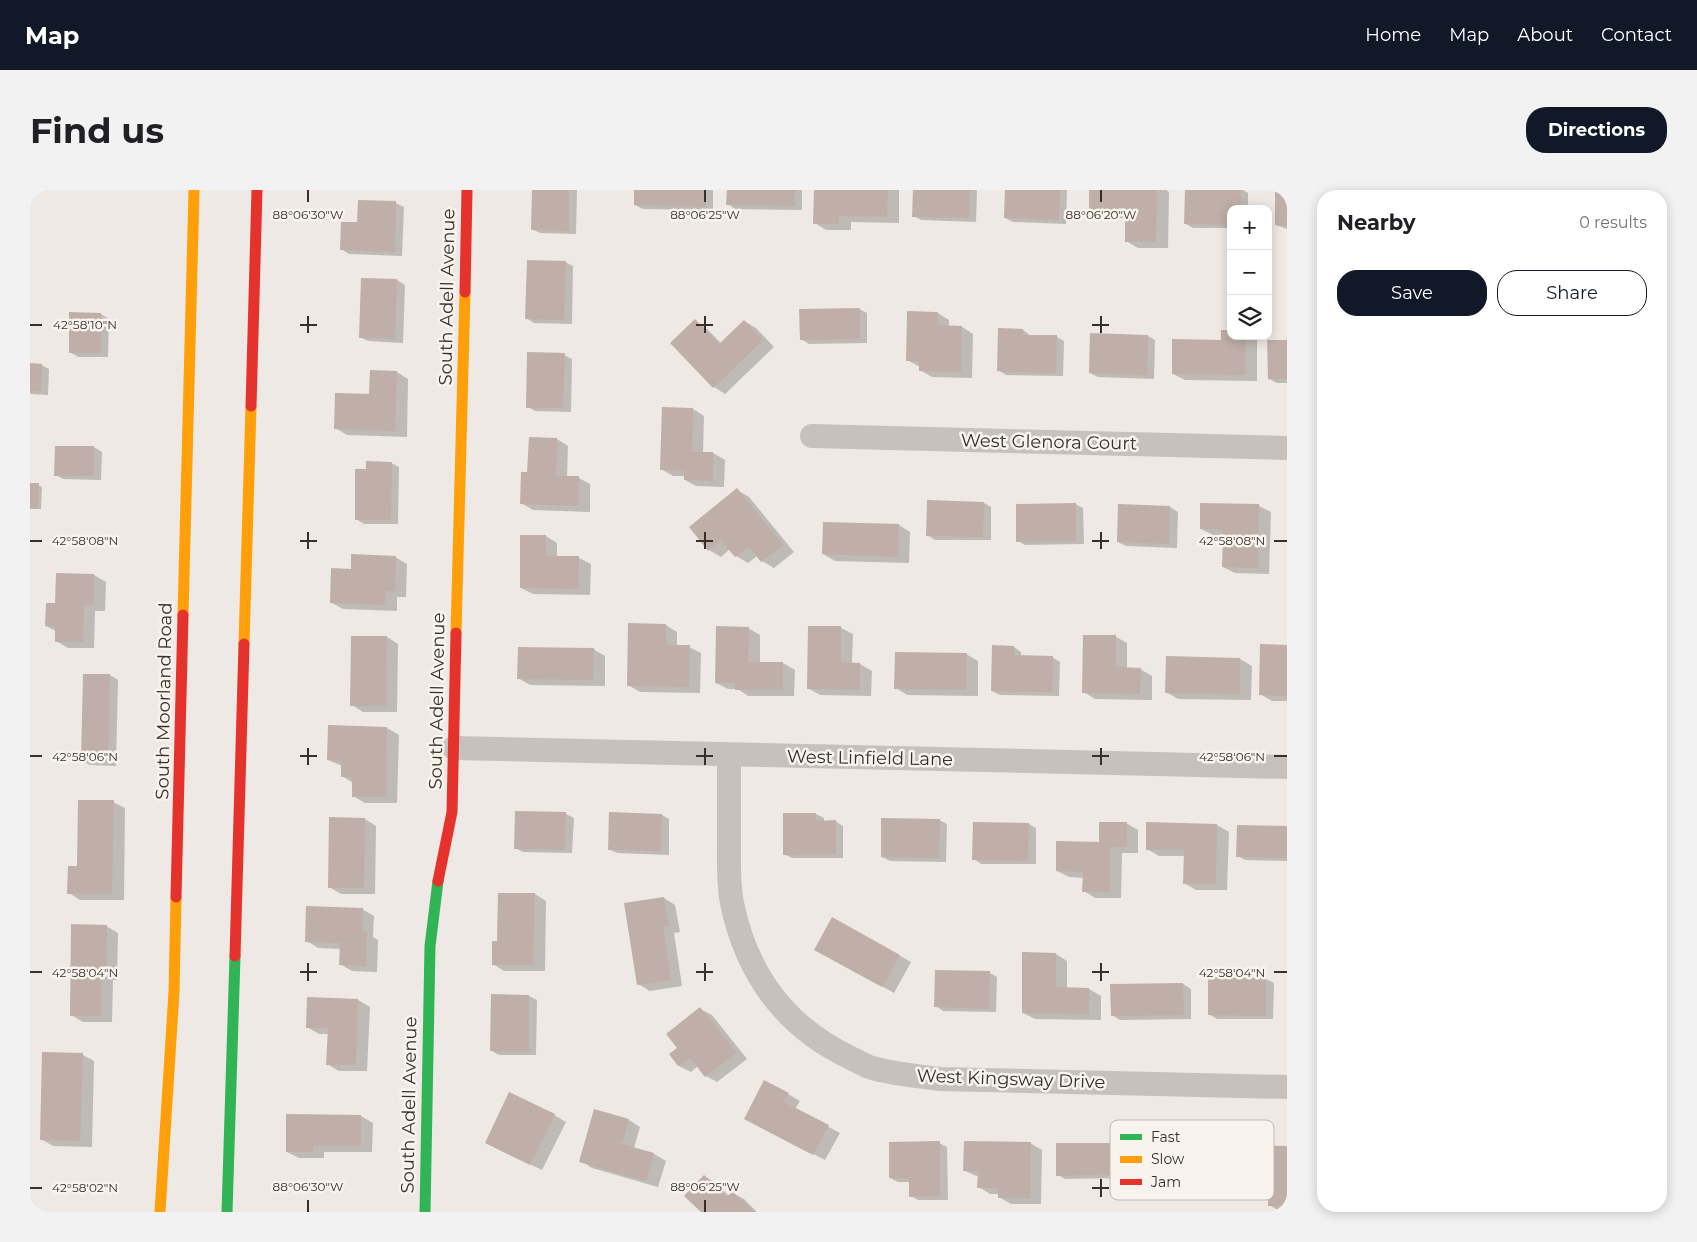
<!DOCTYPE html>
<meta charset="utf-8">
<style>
body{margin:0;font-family:Montserrat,sans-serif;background:#f2f2f2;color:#202124}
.controls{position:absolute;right:15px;top:15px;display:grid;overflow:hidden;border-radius:10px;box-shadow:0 2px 12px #0003}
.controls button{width:45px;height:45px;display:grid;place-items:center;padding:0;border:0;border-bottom:1px solid #e0e0e0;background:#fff;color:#202124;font:25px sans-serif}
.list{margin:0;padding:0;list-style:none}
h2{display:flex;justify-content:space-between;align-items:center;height:65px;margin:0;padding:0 20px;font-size:21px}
h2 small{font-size:16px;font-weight:400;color:#757577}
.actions{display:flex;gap:10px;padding:15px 20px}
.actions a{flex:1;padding:11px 0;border:1px solid #111827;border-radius:20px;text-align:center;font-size:18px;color:#111827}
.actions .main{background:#111827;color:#fff}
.icon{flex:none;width:28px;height:28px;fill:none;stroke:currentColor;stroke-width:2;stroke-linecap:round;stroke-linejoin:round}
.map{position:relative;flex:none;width:1257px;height:1022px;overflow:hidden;border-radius:20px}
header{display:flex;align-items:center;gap:30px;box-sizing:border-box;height:70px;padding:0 25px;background:#111827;color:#fff}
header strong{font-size:24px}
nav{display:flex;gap:28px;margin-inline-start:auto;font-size:18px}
.intro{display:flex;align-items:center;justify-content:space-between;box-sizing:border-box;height:120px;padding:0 30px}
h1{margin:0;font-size:35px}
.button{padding:12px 22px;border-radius:20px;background:#111827;color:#fff;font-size:18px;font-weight:700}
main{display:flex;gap:30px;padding:0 30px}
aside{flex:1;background:#fff;border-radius:20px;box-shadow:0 2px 12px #0003}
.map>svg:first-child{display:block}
.shadow{fill:#0003}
.building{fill:#c0aea8}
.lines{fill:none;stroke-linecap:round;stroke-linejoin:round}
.street{stroke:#c7c1bd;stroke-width:24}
.fast{stroke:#30b455;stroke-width:11}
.slow{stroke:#ff9f0a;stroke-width:11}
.jam{stroke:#e5322d;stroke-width:11}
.ticks{fill:none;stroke:#382f2b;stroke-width:2}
.labels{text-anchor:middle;stroke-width:5;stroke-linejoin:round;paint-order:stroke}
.street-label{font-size:18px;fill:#382f2b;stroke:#f9f3ed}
.key{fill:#f9f3ed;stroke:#bfb8b3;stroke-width:1}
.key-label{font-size:14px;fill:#382f2b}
.ticks-label{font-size:12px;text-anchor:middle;fill:#382f2b;stroke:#f9f3ed;stroke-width:5;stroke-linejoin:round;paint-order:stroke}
</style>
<header>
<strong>Map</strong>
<nav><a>Home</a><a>Map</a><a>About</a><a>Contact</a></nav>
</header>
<div class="intro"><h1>Find us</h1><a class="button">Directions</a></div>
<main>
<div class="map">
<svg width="1257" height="1022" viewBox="0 0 1257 1022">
<rect width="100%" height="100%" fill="#eee9e4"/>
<!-- shadow -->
<g class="shadow">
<polygon points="503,0 547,0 546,44 510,43 502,39"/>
<polygon points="605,0 683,0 683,20 613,19 605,15"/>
<polygon points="698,0 772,0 772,20 705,19 698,14"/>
<polygon points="785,0 869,0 869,33 821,32 821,40 796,40 785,33"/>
<polygon points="885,0 946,0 947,1 946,32 891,30 884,26"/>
<polygon points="976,0 1037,0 1036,34 983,32 975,28"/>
<polygon points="1060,0 1136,0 1139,2 1138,58 1108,58 1096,51 1097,28 1072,28 1060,21"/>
<polygon points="1156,0 1213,0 1218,3 1218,19 1201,19 1201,38 1163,38 1156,34"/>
<polygon points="1246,0 1257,0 1257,39 1246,35"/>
<polygon points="366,13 374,17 372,66 319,64 311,59 329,34"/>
<polygon points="535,72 543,76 542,134 504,133 496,128"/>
<polygon points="332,89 367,90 375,95 373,153 338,151 330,147"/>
<polygon points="829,119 837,123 837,153 779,154 771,149"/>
<polygon points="908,123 919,130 919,137 932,137 943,144 942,188 902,187 890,180 890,177 877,170"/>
<polygon points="71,124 79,129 78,167 48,167 40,162"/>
<polygon points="665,131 676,138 691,153 714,131 726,138 744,157 695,204 684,197"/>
<polygon points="993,140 1001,146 1027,147 1034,151 1033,186 976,185 968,180"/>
<polygon points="1118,146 1125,150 1124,189 1068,187 1060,183"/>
<polygon points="1201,146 1224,146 1227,148 1227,191 1155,190 1143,184"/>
<polygon points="1257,151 1257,193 1247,193 1239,189"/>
<polygon points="534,165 542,169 541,222 505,221 498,217"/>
<polygon points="0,175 11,175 19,179 18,205 0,204"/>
<polygon points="367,182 378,189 377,247 317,245 305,238"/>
<polygon points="663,219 674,226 673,263 683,263 695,270 694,297 666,296 655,290 655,286 643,286 631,279"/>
<polygon points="527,249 538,256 537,287 549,288 560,294 560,322 503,320 491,313 499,283"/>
<polygon points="26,257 64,257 72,262 71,290 33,289 26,285"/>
<polygon points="361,273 369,277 368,334 334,334 326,329 338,280"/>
<polygon points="0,294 8,295 12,297 11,319 0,319"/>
<polygon points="707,300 719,307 764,362 744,378 732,371 727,366 718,373 706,366 700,359 691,367 679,360"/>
<polygon points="954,313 961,317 961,350 905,350 897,345"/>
<polygon points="1045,314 1053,318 1054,354 995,355 988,351"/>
<polygon points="1172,314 1229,316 1241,322 1239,384 1205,383 1193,377 1194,345 1183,345 1171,339"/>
<polygon points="1089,316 1140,317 1148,322 1147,358 1096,356 1088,352"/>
<polygon points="869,335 880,342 879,373 805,371 793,364"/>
<polygon points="516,346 527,353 527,367 549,368 561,374 560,405 503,404 491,398"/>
<polygon points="365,367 377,374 376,407 367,407 367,421 313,419 302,413 322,380"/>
<polygon points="27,384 64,385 76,392 75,421 65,421 64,458 38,458 26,451 26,441 16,436 27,414"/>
<polygon points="636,435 647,442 647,456 659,457 671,463 670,503 610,502 598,495"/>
<polygon points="718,438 730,445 730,473 753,473 765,480 764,506 718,506 708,499 698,499 686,493"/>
<polygon points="811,438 823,444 822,474 830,474 842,481 841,506 790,505 778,498"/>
<polygon points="357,447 368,454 367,522 333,522 322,515"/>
<polygon points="1086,447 1097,453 1097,479 1110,479 1122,486 1122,510 1065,509 1054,502"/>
<polygon points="1257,456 1257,511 1242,511 1230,504"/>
<polygon points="984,457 991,462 991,466 1022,467 1030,472 1029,506 970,505 962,501"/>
<polygon points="563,459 575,466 575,496 500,495 488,488"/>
<polygon points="936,464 948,471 948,506 877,505 866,498"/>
<polygon points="1137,468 1210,469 1222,476 1221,510 1148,509 1136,502"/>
<polygon points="54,485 80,485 88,490 86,576 60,575 52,571"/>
<polygon points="299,537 357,538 369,545 367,613 335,613 323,606 323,593 312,586 312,576 298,570"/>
<polygon points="83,612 95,618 94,710 50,710 39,703 48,677"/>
<polygon points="536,624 544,628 542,663 493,662 485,658"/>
<polygon points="754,624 786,624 794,628 794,632 805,631 813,636 813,668 762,668 754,664"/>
<polygon points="632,625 639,629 639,665 587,663 579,659"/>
<polygon points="335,629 346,636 345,704 311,704 299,697"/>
<polygon points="909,630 917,634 916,672 860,671 852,667"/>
<polygon points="1096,633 1108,640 1108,663 1092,663 1091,708 1065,708 1054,701 1054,688 1039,687 1027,681"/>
<polygon points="999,634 1006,638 1006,674 951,674 944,669"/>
<polygon points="1187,635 1199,642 1197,700 1166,700 1154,693 1155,666 1129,666 1117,659"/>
<polygon points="1257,637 1257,671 1215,670 1208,666"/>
<polygon points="505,704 516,711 515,781 474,781 463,774 468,752"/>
<polygon points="634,708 645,715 650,742 644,743 652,796 620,801 608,794"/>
<polygon points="332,719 344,726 343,747 348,750 347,782 322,781 310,774 311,759 288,758 277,751"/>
<polygon points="803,729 881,772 864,803 786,759"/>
<polygon points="76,736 88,743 87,790 83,790 82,832 53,832 41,825"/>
<polygon points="1026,764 1037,771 1037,799 1059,799 1071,806 1071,830 1005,829 993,823"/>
<polygon points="960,783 967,787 966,822 913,821 906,816"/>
<polygon points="1236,789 1244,793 1243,829 1187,829 1179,824"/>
<polygon points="1153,794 1161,799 1161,829 1090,830 1082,825"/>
<polygon points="462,805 499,806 507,810 506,865 469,865 462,861"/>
<polygon points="328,810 340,817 337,881 309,881 297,874 299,844 289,844 277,837"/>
<polygon points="670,819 682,825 717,869 687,892 676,886 668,876 661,882 649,876 640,865 649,858"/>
<polygon points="53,865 64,871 62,957 23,956 11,949"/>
<polygon points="758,904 770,911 765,919 810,943 795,970 727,935"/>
<polygon points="524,925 536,932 512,980 468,959"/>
<polygon points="331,926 343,933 342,962 294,962 294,968 269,968 257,962"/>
<polygon points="599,930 610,937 604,958 624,964 636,971 628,997 562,978 551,971"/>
<polygon points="909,953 917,957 918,1010 888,1010 881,1006 881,992 868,992 860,988"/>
<polygon points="1000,953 1012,960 1011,1014 981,1014 969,1007 969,1004 960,1004 949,997 949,987 935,981"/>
<polygon points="1089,954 1096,958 1097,988 1035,989 1028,985"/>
<polygon points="1257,957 1257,1022 1251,1022 1239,1015 1240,992 1213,991 1202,984"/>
<polygon points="674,986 686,993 699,1006 702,1003 714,1009 727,1022 673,1022"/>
</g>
<!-- building -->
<g class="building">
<polygon points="502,0 539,0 539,41 501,40"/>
<polygon points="604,0 676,0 676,17 604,15"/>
<polygon points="697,0 765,0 765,16 696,15"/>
<polygon points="784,0 858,0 857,27 809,26 809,34 783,34"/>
<polygon points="883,0 940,0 939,28 882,27"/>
<polygon points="975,0 1030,0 1029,30 974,28"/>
<polygon points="1059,0 1127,0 1126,52 1095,52 1095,22 1059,21"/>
<polygon points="1155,0 1211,0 1211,19 1201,19 1201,35 1154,34"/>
<polygon points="1245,0 1257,0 1257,36 1245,35"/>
<polygon points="328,10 366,11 365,62 310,60 311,32 327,32"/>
<polygon points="497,70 536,71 534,130 495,129"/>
<polygon points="331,88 367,89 365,149 329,148"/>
<polygon points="830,118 830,149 770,150 769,119"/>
<polygon points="877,121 908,122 907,135 932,136 931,182 889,181 889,171 876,171"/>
<polygon points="39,122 71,123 71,163 39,163"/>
<polygon points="665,129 689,154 714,130 733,150 683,198 640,153"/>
<polygon points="968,138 993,139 993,145 1027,145 1026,183 967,181"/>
<polygon points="1191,140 1201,140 1201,146 1216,146 1215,185 1142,184 1142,149 1191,150"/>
<polygon points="1060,143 1118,145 1117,185 1059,183"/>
<polygon points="1237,150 1257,150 1257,189 1238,189"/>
<polygon points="497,162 535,163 533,218 496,218"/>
<polygon points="0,173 12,174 11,201 0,201"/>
<polygon points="340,180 367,181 365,241 304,239 305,203 339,204"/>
<polygon points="632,217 663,218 662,262 683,262 683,291 654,290 654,281 630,280"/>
<polygon points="499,247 527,248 526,286 549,286 548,316 490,314 491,282 497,282"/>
<polygon points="25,256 64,256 64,286 24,286"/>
<polygon points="336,271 362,272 361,330 325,330 325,279 336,279"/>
<polygon points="0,293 9,293 8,318 0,318"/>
<polygon points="707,298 753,355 731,372 719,357 705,367 691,350 678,361 659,337"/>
<polygon points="897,310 954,312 953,347 896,346"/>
<polygon points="1046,313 1046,351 986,352 986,314"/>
<polygon points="1170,313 1229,314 1228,378 1192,377 1193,340 1170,339"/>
<polygon points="1088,314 1140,316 1139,354 1087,352"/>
<polygon points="793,332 869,334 868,367 792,364"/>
<polygon points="490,345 516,345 516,366 549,366 549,399 490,398"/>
<polygon points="321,364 366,366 365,401 356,401 355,415 300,413 301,378 321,379"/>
<polygon points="26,383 64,384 64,415 54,415 53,452 25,452 25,437 15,436 16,413 25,413"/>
<polygon points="598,433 636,434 636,455 660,455 659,497 597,496"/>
<polygon points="686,436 719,437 718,472 753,472 753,500 705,500 705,493 685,493"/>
<polygon points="778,436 811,436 811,472 830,473 830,500 777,499"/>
<polygon points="1053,445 1086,445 1086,477 1111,478 1110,504 1052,503"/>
<polygon points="321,446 357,446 356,516 320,516"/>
<polygon points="1230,454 1257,455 1257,506 1229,505"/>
<polygon points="962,455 984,456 984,465 1023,466 1022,502 961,501"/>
<polygon points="488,457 564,458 563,490 487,489"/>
<polygon points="865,462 937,463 936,500 864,499"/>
<polygon points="1136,466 1210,468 1210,504 1135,503"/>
<polygon points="53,484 80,484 78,572 51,572"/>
<polygon points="298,535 357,537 356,607 322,607 322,587 311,587 311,571 297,570"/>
<polygon points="48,610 84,610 82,704 37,704 38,676 47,676"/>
<polygon points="485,621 536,622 535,660 484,659"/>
<polygon points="579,622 632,624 631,661 578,660"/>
<polygon points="753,623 786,623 786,631 806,630 806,664 753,665"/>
<polygon points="299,627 335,628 334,698 298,698"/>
<polygon points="851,628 910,629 909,668 851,667"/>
<polygon points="943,632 999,633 998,671 942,670"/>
<polygon points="1069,632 1097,632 1097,657 1080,657 1080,702 1052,702 1053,682 1026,681 1026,651 1069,652"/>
<polygon points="1116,632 1187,634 1186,694 1153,694 1154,660 1116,660"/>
<polygon points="1207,635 1257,636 1257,668 1206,667"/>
<polygon points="468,703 505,703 503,775 462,775 462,751 467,751"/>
<polygon points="634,707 639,736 633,737 641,790 607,795 594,713"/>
<polygon points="276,716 333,718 332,741 337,742 336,776 309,775 310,753 275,752"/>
<polygon points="802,727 870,765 852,797 784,760"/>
<polygon points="41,734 77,735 76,784 71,784 71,826 40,826"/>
<polygon points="992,762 1026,763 1026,797 1059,798 1059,824 992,823"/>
<polygon points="905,780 960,781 959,819 904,817"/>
<polygon points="1178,787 1236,788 1236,826 1178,825"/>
<polygon points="1153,793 1154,825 1081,826 1080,794"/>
<polygon points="461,804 499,805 499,862 460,861"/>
<polygon points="277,807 328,809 326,875 296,875 298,838 276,838"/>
<polygon points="670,817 706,862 675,887 660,868 648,876 639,864 647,858 636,844"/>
<polygon points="12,862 53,863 50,951 10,950"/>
<polygon points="734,890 759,903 754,912 799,935 783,965 714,929"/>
<polygon points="479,902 525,924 500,975 455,953"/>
<polygon points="564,919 599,929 592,954 624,963 616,991 549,972"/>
<polygon points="256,924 331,925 331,956 283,956 283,962 256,962"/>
<polygon points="910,951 910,1006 879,1007 879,988 859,988 859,952"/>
<polygon points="934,951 1001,952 1000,1008 968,1008 968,998 947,998 948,981 933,981"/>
<polygon points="1026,953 1089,953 1089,984 1026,986"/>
<polygon points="1201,955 1257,956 1257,1016 1238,1016 1239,986 1200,985"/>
<polygon points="674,985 697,1007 702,1001 724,1022 671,1022 654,1006"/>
</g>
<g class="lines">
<!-- street -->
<g class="street">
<polyline points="782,246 1257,258"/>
<polyline points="424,558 1257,577"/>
<path d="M699 565C699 594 699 623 699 652 699 672 698 693 702 713 716 782 754 836 819 867 825 870 832 874 839 877 862 884 887 886 910 889L1257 897"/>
</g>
<!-- fast -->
<g class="fast">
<polyline points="197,1022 205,766"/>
<polyline points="395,1022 400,756 408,691"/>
</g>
<!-- slow -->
<g class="slow">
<polyline points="153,425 164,0"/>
<polyline points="426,443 435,102"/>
<polyline points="214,454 221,216"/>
<polyline points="130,1022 144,802 146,707"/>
</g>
<!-- jam -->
<g class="jam">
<polyline points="435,102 437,0"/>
<polyline points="221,216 227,0"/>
<polyline points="408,691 422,622 426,443"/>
<polyline points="146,707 153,425"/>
<polyline points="205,766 214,454"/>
</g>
</g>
<!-- ticks -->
<path class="ticks" d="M278 0V12M675 0V12M1071 0V12M278 126V143M675 126V143M1071 126V143M0 135H12M270 135H287M666 135H683M1062 135H1079M278 342V359M675 342V359M1071 342V359M0 351H12M270 351H287M666 351H683M1062 351H1079M1244 351H1257M278 558V575M675 558V575M1071 558V575M0 566H12M270 566H287M666 566H683M1062 566H1079M1244 566H1257M278 773V791M675 773V791M1071 773V791M0 782H12M270 782H287M666 782H683M1062 782H1079M1244 782H1257M1071 989V1007M0 998H12M1062 998H1079M278 1010V1022M675 1010V1022"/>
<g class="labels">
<!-- street labels -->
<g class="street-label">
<text transform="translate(417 107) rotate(-89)" y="6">South Adell Avenue</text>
<text transform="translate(1019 252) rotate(1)" y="6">West Glenora Court</text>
<text transform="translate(134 511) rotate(-89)" y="6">South Moorland Road</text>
<text transform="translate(407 511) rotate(-89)" y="6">South Adell Avenue</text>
<text transform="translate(840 568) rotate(1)" y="6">West Linfield Lane</text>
<text transform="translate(981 889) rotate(2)" y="6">West Kingsway Drive</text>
<text transform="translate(379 915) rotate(-89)" y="6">South Adell Avenue</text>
</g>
</g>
<!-- legend -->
<rect x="1080" y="930" width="164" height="80" rx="8" class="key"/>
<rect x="1090" y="944" width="22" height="6" fill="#30b455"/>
<rect x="1090" y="966" width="22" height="7" fill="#ff9f0a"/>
<rect x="1090" y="989" width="22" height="6" fill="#e5322d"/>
<g class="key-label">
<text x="1121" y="952">Fast</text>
<text x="1121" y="974">Slow</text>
<text x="1121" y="997">Jam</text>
</g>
<g class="ticks-label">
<text x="278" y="29">88°06'30"W</text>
<text x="675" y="29">88°06'25"W</text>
<text x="1071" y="29">88°06'20"W</text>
<text x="55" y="139">42°58'10"N</text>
<text x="55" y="355">42°58'08"N</text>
<text x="1202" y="355">42°58'08"N</text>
<text x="55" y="571">42°58'06"N</text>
<text x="1202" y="571">42°58'06"N</text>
<text x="55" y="787">42°58'04"N</text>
<text x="1202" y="787">42°58'04"N</text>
<text x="278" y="1001">88°06'30"W</text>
<text x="675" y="1001">88°06'25"W</text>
<text x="55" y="1002">42°58'02"N</text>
</g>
</svg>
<div class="controls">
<button>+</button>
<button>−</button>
<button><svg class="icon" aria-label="layers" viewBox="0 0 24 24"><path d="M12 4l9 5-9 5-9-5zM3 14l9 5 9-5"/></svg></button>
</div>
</div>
<aside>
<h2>Nearby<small>0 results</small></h2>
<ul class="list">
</ul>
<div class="actions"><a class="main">Save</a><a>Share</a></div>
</aside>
</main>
